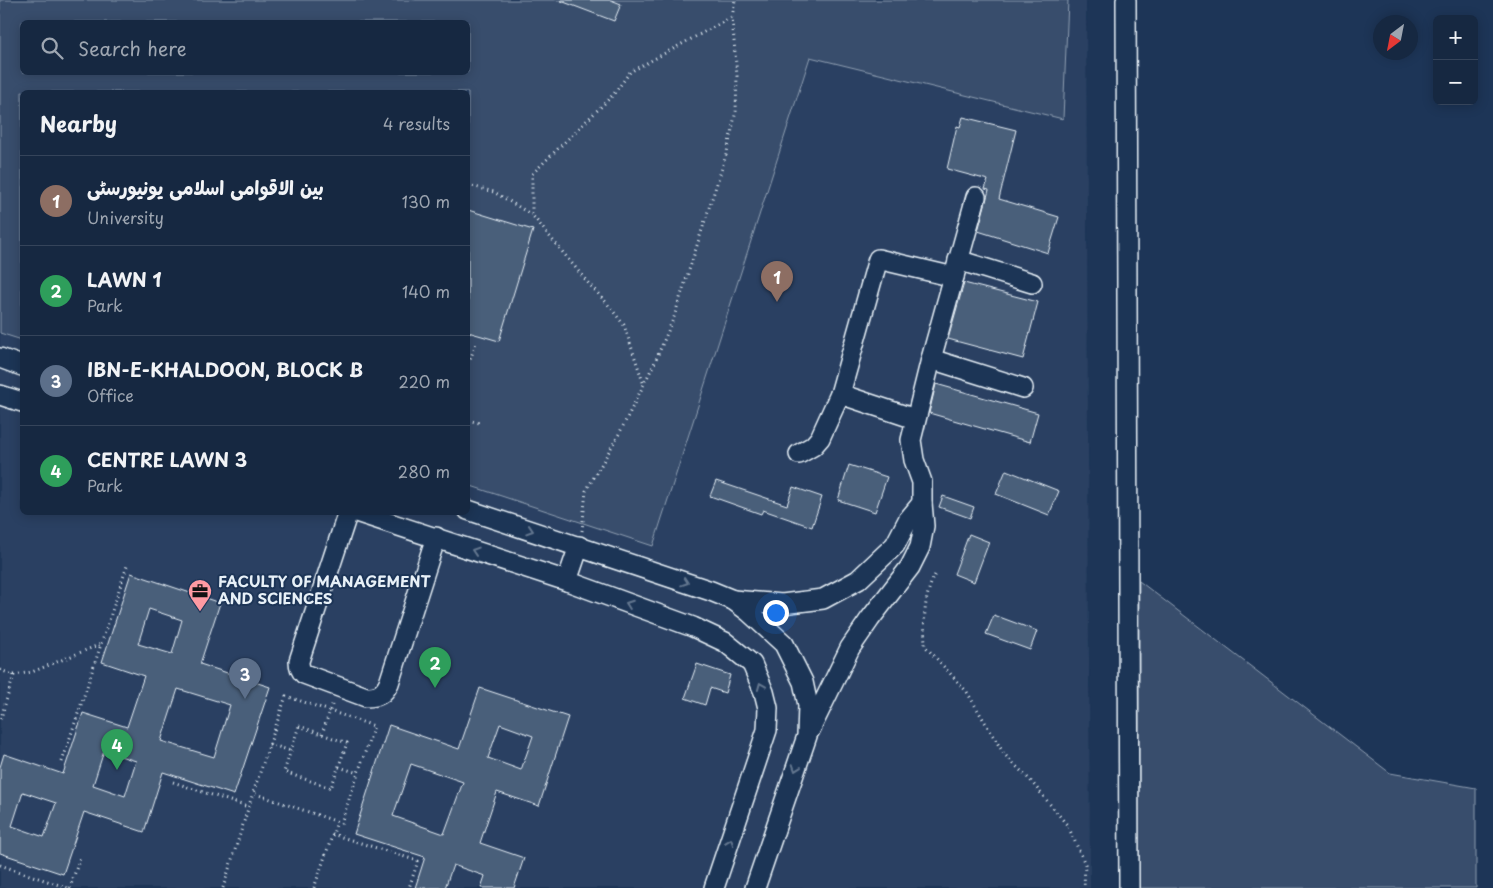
<!DOCTYPE html>
<meta charset="utf-8">
<style>
body{margin:0;font-family:"Playpen Sans","Playpen Sans Arabic",sans-serif;background:#23344c;color:#f1f3f6}
.controls{position:absolute;right:15px;top:15px;display:grid;overflow:hidden;border-radius:8px;box-shadow:0 2px 12px #0003}
.controls button{width:45px;height:45px;display:grid;place-items:center;padding:0;border:0;border-bottom:1px solid #35445a;background:#162841;color:#f1f3f6;font:25px sans-serif}
.compass{position:absolute;left:1373px;top:15px;width:45px;height:45px;border-radius:50%;background:#162841;box-shadow:0 2px 12px #0003;rotate:212deg}
.you{position:absolute;left:775px;top:612px;width:18px;height:18px;margin:-12px;border:4px solid #fff;border-radius:50%;background:#1a73e8;box-shadow:0 0 0 8px #1a73e833}
.badge{display:grid;place-items:center;width:32px;height:32px;border-radius:50%;background:#ff9aa2;color:#fff;font-size:16px;font-weight:700}
.pin{position:absolute;translate:-50% -41px;filter:drop-shadow(0 1px 2px #0008)}
.pin::after{content:'';position:absolute;top:26px;width:18px;height:15px;background:inherit;clip-path:polygon(0 0,100% 0,50% 100%)}
.list{margin:0;padding:0;list-style:none}
h2{display:flex;justify-content:space-between;align-items:center;height:65px;margin:0;padding:0 20px;font-size:21px}
h2 small{font-size:16px;font-weight:400;color:#9ea6b1}
.list li{display:grid;grid-template-columns:32px 1fr auto;gap:15px;align-items:center;box-sizing:border-box;height:90px;padding:0 20px;border-top:1px solid #35445a}
.list b{display:block;font-size:19px;white-space:nowrap}
.list p{margin:0;font-size:16px;white-space:nowrap;color:#9ea6b1}
.list em{font-size:16px;font-style:normal;color:#9ea6b1}
.icon{flex:none;width:28px;height:28px;fill:none;stroke:currentColor;stroke-width:2;stroke-linecap:round;stroke-linejoin:round}
.map{position:relative;flex:none;width:1493px;height:888px;overflow:hidden}
.search{position:absolute;background:#162841;box-shadow:0 2px 12px #0003;left:20px;top:20px;width:450px;height:55px;display:flex;align-items:center;gap:12px;box-sizing:border-box;padding:0 18px;border-radius:8px;color:#9ea6b1;font-size:19px}
.panel{position:absolute;background:#162841;box-shadow:0 2px 12px #0003;left:20px;top:90px;width:450px;height:425px;border-radius:8px}
.map>svg:first-child{display:block}
.built{fill:#2a4162;fill-rule:evenodd}
.green{fill:#374d6c;stroke:#909fb2;fill-rule:evenodd}
.building{fill:#495e7a;stroke:#e8f1f8;fill-rule:evenodd}
.lines{fill:none;stroke-linecap:round;stroke-linejoin:round}
.minor-casing{stroke:#e8f1f8;stroke-width:22}
.path{stroke:#e8f1f8;stroke-width:3;stroke-dasharray:1 4;stroke-linecap:butt}
.minor{stroke:#1d3557;stroke-width:19}
.oneway{stroke:#64778f}
.labels{text-anchor:middle;stroke-width:4;stroke-linejoin:round;paint-order:stroke}
.poi-label{font-size:15px;font-weight:bold;fill:#e8f1f8;stroke:#1d3557;text-anchor:start}
</style>
<div class="map">
<svg width="1493" height="888" viewBox="0 0 1493 888">
<rect width="100%" height="100%" fill="#1d3557"/>
<filter id="ink" filterUnits="userSpaceOnUse"><feTurbulence type="fractalNoise" baseFrequency=".02" numOctaves="2"/><feDisplacementMap in="SourceGraphic" scale="10" xChannelSelector="R" yChannelSelector="G"/><feConvolveMatrix kernelMatrix="1 2 1 2 8 2 1 2 1" color-interpolation-filters="sRGB"/></filter>
<g filter="url(#ink)">
<!-- built -->
<path class="built" d="M0 0H1086L1090 888H0ZM22 22H468V72H22ZM22 92H468V512H22Z"/>
<!-- green -->
<g class="green">
<path d="M0 0H1068L1063 119 810 57 653 546 468 485V92H22V340L0 333ZM22 22H468V72H22Z"/>
<polygon points="1139,581 1390,773 1476,788 1476,888 1139,888"/>
</g>
<!-- building -->
<g class="building">
<polygon points="561,0 611,0 621,4 614,21 561,1"/>
<polygon points="963,117 1016,130 999,199 1059,217 1048,253 978,231 989,190 985,189 988,180 947,169 957,126 960,127"/>
<polygon points="468,210 533,230 499,341 468,332"/>
<polygon points="964,283 1038,302 1023,359 948,339"/>
<polygon points="936,384 1038,413 1030,442 929,413"/>
<polygon points="849,465 887,477 875,512 838,500"/>
<polygon points="1006,470 1059,491 1049,515 996,494"/>
<polygon points="716,481 787,505 793,487 822,497 812,527 763,510 761,514 710,496"/>
<polygon points="943,496 974,507 970,518 939,507"/>
<polygon points="969,534 989,542 974,582 954,574"/>
<path d="M131 573 220 603 200 664 270 687 234 795 163 772 144 832 84 812 63 874 0 853V767L4 754 63 774 83 713 127 727 144 676 102 662ZM149 609 182 620 172 654 138 644ZM178 689 230 705 214 757 161 741ZM104 751 136 761 125 796 93 785ZM23 792 56 803 44 837 12 826Z"/>
<polygon points="994,615 1037,631 1030,650 986,634"/>
<polygon points="697,664 730,675 725,693 710,688 705,705 685,698"/>
<path d="M480 688 568 717 539 806 497 792 480 843 524 858 514 888H481L485 876 453 865 445 888H415L425 857 354 834 389 725 459 749ZM500 724 533 736 521 770 488 758ZM411 764 463 782 444 834 393 816Z"/>
</g>
<g class="lines">
<!-- minor casing -->
<g class="minor-casing">
<g id="minor">
<polyline points="1126,0 1129,888"/>
<polyline points="958,260 1032,283"/>
<polyline points="0,358 22,366"/>
<polyline points="931,359 1023,388"/>
<polyline points="840,394 915,419"/>
<polyline points="0,395 22,402"/>
<polyline points="799,454 813,446 820,438 840,394 878,259 954,277"/>
<polyline points="468,510 711,591 733,600 749,612 784,644 803,682 808,705 807,736 755,888"/>
<path d="M348 512 299 661C299 667 300 670 304 674L366 697C378 697 384 694 389 683L436 537"/>
<polyline points="356,512 567,581 693,627 725,642 752,664 764,692 768,708 767,730 714,888"/>
<polyline points="567,581 579,546"/>
<polyline points="733,600 782,604 823,599 858,580 895,545 908,520 922,503"/>
<polyline points="810,730 850,648 870,619 910,567 920,547 924,526 922,503 922,482 914,460 911,440 931,359 976,197"/>
</g>
</g>
<!-- path -->
<g class="path">
<polyline points="468,185 494,192 532,215"/>
<polyline points="468,363 469,363 476,343"/>
<polyline points="643,382 624,325 606,302 589,284 532,215 532,174 613,95 630,72 732,17"/>
<polyline points="468,420 479,423"/>
<polyline points="582,531 586,491 619,434 654,364 674,317 727,152 736,111 737,76 732,17 735,0"/>
<path d="M935 575C923 597 924 622 925 646L967 692 1004 754 1030 780 1068 826 1085 864 1084 888"/>
<polyline points="0,670 14,675 0,721"/>
<polyline points="14,675 32,672 101,644"/>
<polygon points="286,696 374,726 341,823 253,793"/>
<polygon points="299,726 347,743 331,788 284,772"/>
<polyline points="322,734 333,702"/>
<polyline points="269,744 291,751"/>
<polyline points="62,762 127,566"/>
<polyline points="339,767 358,773"/>
<polyline points="173,782 248,807"/>
<polyline points="332,834 418,861 409,888"/>
<polyline points="0,865 68,888"/>
<polyline points="70,888 80,857"/>
<polyline points="223,888 253,793"/>
<polyline points="314,888 337,822"/>
</g>
<!-- minor -->
<use href="#minor" class="minor"/>
</g>
<!-- one-way arrows -->
<defs><path id="oneway-chevron" d="M-2-3.5L2.5 0L-2 3.5" fill="none" stroke-width="1.6" stroke-linecap="round" stroke-linejoin="round" transform="scale(1.25)"/></defs>
<g class="oneway">
<use href="#oneway-chevron" transform="translate(530 530) rotate(18)"/>
<use href="#oneway-chevron" transform="translate(475 551) rotate(-162)"/>
<use href="#oneway-chevron" transform="translate(685 582) rotate(19)"/>
<use href="#oneway-chevron" transform="translate(629 604) rotate(-160)"/>
<use href="#oneway-chevron" transform="translate(761 686) rotate(-112)"/>
<use href="#oneway-chevron" transform="translate(796 768) rotate(109)"/>
<use href="#oneway-chevron" transform="translate(730 842) rotate(-71)"/>
</g>
</g>
<!-- icons -->
<defs>
<g id="office-pin" transform="scale(1.25)"><path d="M0 17L-7.5 6A9.5 9.5 0 1 1 7.5 6Z" fill="#ff9aa2" stroke="#1d3557"/><path d="M-6-3h4V-5.5h4V-3h4V5H-6ZM-1-4.5V-3h2v-1.5ZM-6 0V1H6V0Z" fill="#111"/></g>
</defs>
<g fill-rule="evenodd">
<use href="#office-pin" x="200" y="591"/>
</g>
<g class="labels">
<!-- poi labels -->
<g class="poi-label">
<text x="218" y="587">FACULTY OF MANAGEMENT<tspan x="218" dy="17">AND SCIENCES</tspan></text>
</g>
</g>
</svg>
<div class="controls">
<button>+</button>
<button>−</button>
</div>
<svg class="compass" viewBox="-18 -18 36 36"><path d="M0-13l5 13h-10z" fill="#e53935"/><path d="M0 13l5-13h-10z" fill="#9ea6b1"/></svg>
<div class="you"></div>
<div class="pin badge" style="left:777px;top:302px;background:#8d6e63">1</div>
<div class="pin badge" style="left:435px;top:688px;background:#2e9e5b">2</div>
<div class="pin badge" style="left:245px;top:699px;background:#5c6f8a">3</div>
<div class="pin badge" style="left:117px;top:770px;background:#2e9e5b">4</div>
<div class="search"><svg class="icon" aria-label="search" viewBox="0 0 24 24"><circle cx="10" cy="10" r="6"/><path d="M15 15l6 6"/></svg>Search here</div>
<section class="panel">
<h2>Nearby<small>4 results</small></h2>
<ul class="list">
<li><span class="badge" style="background:#8d6e63">1</span><div><b>بین الاقوامی اسلامی یونیورسٹی</b><p>University</p></div><em>130 m</em></li>
<li><span class="badge" style="background:#2e9e5b">2</span><div><b>LAWN 1</b><p>Park</p></div><em>140 m</em></li>
<li><span class="badge" style="background:#5c6f8a">3</span><div><b>IBN-E-KHALDOON, BLOCK B</b><p>Office</p></div><em>220 m</em></li>
<li><span class="badge" style="background:#2e9e5b">4</span><div><b>CENTRE LAWN 3</b><p>Park</p></div><em>280 m</em></li>
</ul>
</section>
</div>
